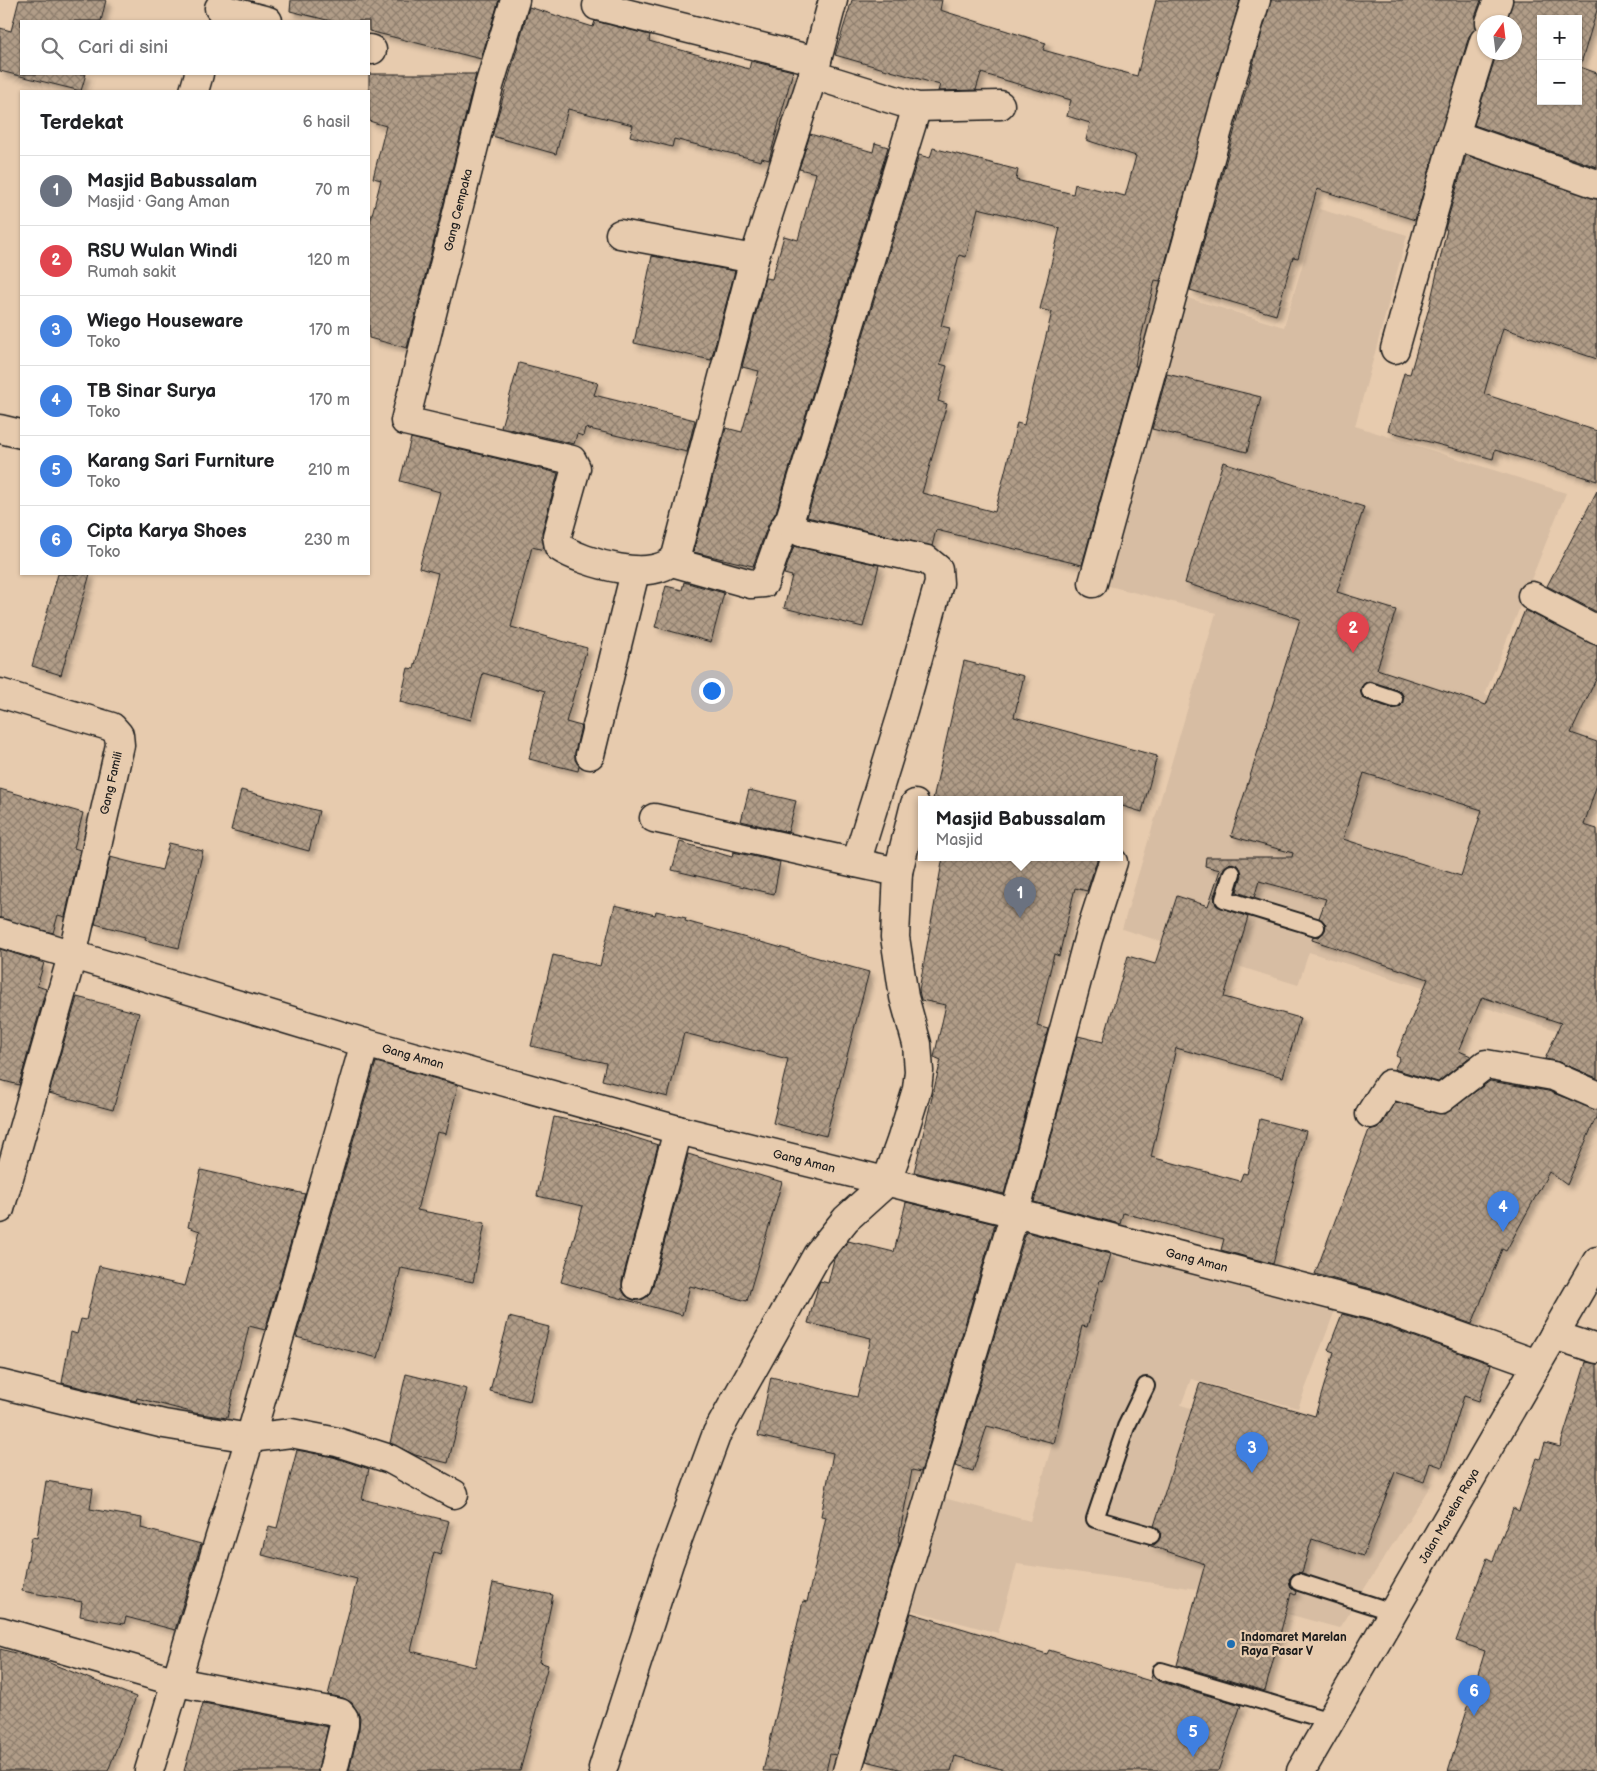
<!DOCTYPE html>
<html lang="id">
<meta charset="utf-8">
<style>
body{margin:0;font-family:"Balsamiq Sans",sans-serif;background:#f6f6f6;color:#202124}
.controls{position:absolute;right:15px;top:15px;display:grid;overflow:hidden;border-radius:0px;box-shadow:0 1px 4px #0004}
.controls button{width:45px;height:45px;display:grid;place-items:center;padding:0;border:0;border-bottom:1px solid #e0e0e0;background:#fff;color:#202124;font:25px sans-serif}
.compass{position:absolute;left:1477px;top:15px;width:45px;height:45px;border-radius:50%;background:#fff;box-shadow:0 1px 4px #0004;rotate:14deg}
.you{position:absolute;left:711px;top:690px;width:18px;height:18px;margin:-12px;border:4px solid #fff;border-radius:50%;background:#1a73e8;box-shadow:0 0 0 8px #1a73e833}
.badge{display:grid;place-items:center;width:32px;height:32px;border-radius:50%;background:#1f6fb2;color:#fff;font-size:16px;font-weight:700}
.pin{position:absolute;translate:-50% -41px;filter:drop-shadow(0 1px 2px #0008)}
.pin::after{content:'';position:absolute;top:26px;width:18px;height:15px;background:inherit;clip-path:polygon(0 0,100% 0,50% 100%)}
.popup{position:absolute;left:918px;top:796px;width:205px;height:65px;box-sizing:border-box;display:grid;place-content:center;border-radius:0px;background:#fff;filter:drop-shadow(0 1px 4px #0005);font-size:16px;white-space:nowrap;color:#757577}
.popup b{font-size:19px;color:#202124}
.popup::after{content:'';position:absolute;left:50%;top:100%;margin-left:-10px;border:10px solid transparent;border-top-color:#fff}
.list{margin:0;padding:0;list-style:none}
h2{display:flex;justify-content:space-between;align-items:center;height:65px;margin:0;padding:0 20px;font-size:21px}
h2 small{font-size:16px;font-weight:400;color:#757577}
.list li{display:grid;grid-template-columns:32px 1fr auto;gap:15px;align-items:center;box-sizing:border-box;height:70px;padding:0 20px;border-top:1px solid #e0e0e0}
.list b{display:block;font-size:19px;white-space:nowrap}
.list p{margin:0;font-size:16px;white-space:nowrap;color:#757577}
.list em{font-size:16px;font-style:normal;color:#757577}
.icon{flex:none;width:28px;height:28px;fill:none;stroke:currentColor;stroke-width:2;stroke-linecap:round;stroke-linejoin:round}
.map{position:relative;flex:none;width:1597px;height:1771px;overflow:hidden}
.search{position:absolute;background:#fff;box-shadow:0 1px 4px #0004;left:20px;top:20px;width:350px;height:55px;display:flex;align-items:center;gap:12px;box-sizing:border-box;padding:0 18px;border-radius:0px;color:#757577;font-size:19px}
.panel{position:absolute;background:#fff;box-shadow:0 1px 4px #0004;left:20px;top:90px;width:350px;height:485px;border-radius:0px}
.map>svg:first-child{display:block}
.built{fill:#d7bda3}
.building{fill:url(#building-cross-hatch);stroke:#1c1c1c;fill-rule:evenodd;filter:url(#shadow)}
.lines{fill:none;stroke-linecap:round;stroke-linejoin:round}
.service-casing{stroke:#1c1c1c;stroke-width:20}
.minor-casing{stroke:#1c1c1c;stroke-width:31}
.primary-casing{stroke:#1c1c1c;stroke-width:31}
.service{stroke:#e7cbae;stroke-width:16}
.minor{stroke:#e7cbae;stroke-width:28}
.primary{stroke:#e7cbae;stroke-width:28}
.poi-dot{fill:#1f6fb2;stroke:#e7cbae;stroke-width:2}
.labels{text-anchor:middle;stroke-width:4.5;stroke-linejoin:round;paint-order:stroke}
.street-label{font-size:12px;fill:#1c1c1c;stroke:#e7cbae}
.poi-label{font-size:12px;font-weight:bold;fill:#1c1c1c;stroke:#e7cbae;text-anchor:start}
</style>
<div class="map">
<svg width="1597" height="1771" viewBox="0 0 1597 1771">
<defs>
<pattern id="building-cross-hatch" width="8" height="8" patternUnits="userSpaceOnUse" patternTransform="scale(1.25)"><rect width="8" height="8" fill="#b19d88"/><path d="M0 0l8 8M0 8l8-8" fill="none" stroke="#8f7f6e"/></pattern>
<filter id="shadow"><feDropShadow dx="4.5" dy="4.5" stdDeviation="2.5" flood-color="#0004"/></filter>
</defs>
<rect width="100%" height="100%" fill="#e7cbae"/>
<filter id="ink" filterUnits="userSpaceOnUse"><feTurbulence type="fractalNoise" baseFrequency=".02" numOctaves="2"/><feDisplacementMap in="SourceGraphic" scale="10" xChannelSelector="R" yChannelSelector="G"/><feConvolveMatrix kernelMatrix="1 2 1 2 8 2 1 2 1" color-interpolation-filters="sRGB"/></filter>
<g filter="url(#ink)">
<!-- built -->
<g class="built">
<polygon points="1319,209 1407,235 1355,426 1566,493 1485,694 1597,737 1597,1043 1309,952 1298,985 1122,929 1216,613 1105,585 1181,296 1284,327"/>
<polygon points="1109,1247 1337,1305 1298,1408 1191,1379 1181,1405 1431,1485 1339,1628 1197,1589 1017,1564 998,1633 904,1608 940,1497 1030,1521"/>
</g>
<!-- building -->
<g class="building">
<polygon points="19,0 106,0 101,21 21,21 21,74 86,74 81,91 0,71 0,28 11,31"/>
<polygon points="291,0 499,0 481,59 369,31 369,21 331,21 290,11"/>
<path d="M852 0H942L940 10 1046 43 1043 50 1137 76 1156 0H1240L1160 281 1155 280 1137 354 1135 366H1137L1082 565 936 530 932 546 807 517 919 155 930 158 933 148 1018 170 1016 180 1073 194 1075 184 1125 196 1136 156 1086 140 1090 123 1067 116 1071 100 981 73 976 90 938 91 940 85 835 55ZM978 208 1060 228 1040 309 1052 312 1024 425 1017 423 995 512 922 493 947 404 938 401 947 366 940 364 950 328 941 326 959 255 966 257Z"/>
<polygon points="1271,0 1481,0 1475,17 1476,28 1469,36 1415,220 1317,189 1298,258 1293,257 1276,315 1190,290"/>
<path d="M1513 0H1597V10L1580 67 1597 73V167L1474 125 1497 52H1514V22H1506ZM1541 19H1578V101H1541Z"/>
<polygon points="529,7 593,27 595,21 650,35 649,41 749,69 751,61 793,71 769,160 762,158 761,161 674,139 672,147 630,136 633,125 568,109 556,154 492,136"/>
<polygon points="369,74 476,74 407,348 369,338 369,226 381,180 373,178 386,126 369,121"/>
<polygon points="810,134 873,152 875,143 888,147 776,512 768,525 753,566 693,552 726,428 742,432 759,371 742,367 765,278 772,279 784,236 798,240 816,173 799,169"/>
<polygon points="1466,155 1597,199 1597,359 1503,328 1484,394 1597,431 1597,481 1495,450 1493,459 1388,431 1404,373 1410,374 1429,308 1447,229 1445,229"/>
<polygon points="652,256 735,271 711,360 634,343"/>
<polygon points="519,363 598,383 594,395 695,420 687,452 585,428 583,436 577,434 574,444 501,427"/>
<polygon points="1167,374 1261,397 1247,452 1152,429"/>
<polygon points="411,438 558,473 542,532 544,550 532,547 511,627 587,648 566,722 581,726 575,752 575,760 579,766 578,771 529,759 545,691 483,673 471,720 400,702 408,668 414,669 438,573 419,568 440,492 400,481"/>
<path d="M1223 462 1364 507 1337 592 1396 610 1377 669 1486 705 1525 610 1597 646V677L1571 733 1597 742V784L1584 825 1597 829V1078L1559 1062 1545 1059 1561 1023 1482 997 1459 1051 1471 1056 1438 1082 1394 1069 1400 1058 1396 1056 1428 979 1312 940 1313 936 1319 937 1325 930 1326 924 1319 918 1326 899 1259 881 1254 898 1237 892 1242 875 1239 866 1230 863 1223 870 1214 896 1216 905 1248 917 1224 997 1300 1018 1283 1077 1176 1048 1151 1157 1240 1181 1243 1173 1247 1174 1260 1119 1306 1131 1273 1264 1221 1250 1224 1239 1123 1213 1120 1224 1034 1202 1078 1036 1103 1042 1128 956 1155 964 1177 896 1208 906 1220 870 1205 866 1206 857H1292L1293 853 1231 836 1300 619 1185 583ZM1368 681 1401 692 1404 697 1401 706 1391 708 1363 698 1361 687ZM1364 773 1482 810 1461 876 1343 839Z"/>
<polygon points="1597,491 1597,612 1547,586"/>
<polygon points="794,546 879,565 863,627 784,608 792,576 784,574"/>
<polygon points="58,574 90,574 61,675 32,666"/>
<polygon points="684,582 724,593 711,642 655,627 666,586 682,590"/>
<polygon points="964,661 1024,676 1014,717 1157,756 1142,812 1119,805 1119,799 933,799"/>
<polygon points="0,789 83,813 74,848 80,850 65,917 58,915 53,933 0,918"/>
<polygon points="241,790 319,811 309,851 231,830"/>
<polygon points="749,790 796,801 788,832 741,821"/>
<polygon points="680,842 732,857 733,852 780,862 774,894 672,870"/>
<polygon points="169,843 203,851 179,948 145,940 146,937 95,924 110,857 162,870"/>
<polygon points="943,857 1098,857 1087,891 1075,888 1059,956 1054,954 1037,1026 1048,1029 1004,1194 914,1172 941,1060 934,1057 946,1005 921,1000 919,990"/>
<polygon points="615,905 655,915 656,911 686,918 685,921 869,972 826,1136 773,1123 788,1059 684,1033 668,1097 602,1080 606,1063 531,1046 553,955 600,966"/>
<polygon points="0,949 44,963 37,986 46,989 19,1085 0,1080"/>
<polygon points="77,997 139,1013 113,1110 49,1093"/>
<polygon points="376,1062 458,1085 446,1134 437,1132 417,1210 485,1223 473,1282 401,1268 378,1358 296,1337"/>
<polygon points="1490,1081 1548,1091 1597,1110 1597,1115 1567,1185 1549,1172 1506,1251 1502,1249 1472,1324 1383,1292 1315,1274 1369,1130 1377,1128 1383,1123 1396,1102 1444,1114"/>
<polygon points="554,1117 602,1127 658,1145 622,1281 622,1290 626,1296 633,1300 642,1300 648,1296 652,1289 688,1154 782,1182 747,1301 690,1286 682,1315 561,1282 583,1206 537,1196"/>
<polygon points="201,1170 305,1194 265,1330 249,1326 227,1418 195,1413 137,1398 136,1401 62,1383 71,1332 77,1334 81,1319 86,1320 99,1266 185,1286 200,1231 188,1227"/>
<polygon points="906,1202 995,1224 921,1472 912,1470 898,1542 900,1542 836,1755 830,1754 826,1771 763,1771 803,1601 807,1602 826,1517 821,1516 833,1453 758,1436 771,1377 857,1397 871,1338 808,1323 818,1286 820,1281 828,1283 834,1259 848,1241 894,1252"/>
<polygon points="1026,1232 1111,1254 1103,1281 1100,1280 1087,1327 1082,1326 1054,1443 987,1426 973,1471 955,1466"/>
<polygon points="1342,1314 1373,1322 1491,1364 1479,1401 1464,1396 1442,1467 1430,1463 1424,1482 1395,1472 1363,1556 1312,1539 1302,1572 1293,1574 1289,1579 1291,1588 1296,1592 1295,1595 1291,1593 1265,1691 1177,1665 1205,1564 1148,1545 1154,1545 1160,1538 1161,1532 1154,1526 1200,1383 1315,1416 1334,1352 1328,1350"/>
<polygon points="509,1317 549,1327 530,1401 490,1391"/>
<polygon points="1586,1362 1597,1364 1597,1771 1448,1771 1485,1651 1456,1641 1487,1558 1493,1561 1513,1508 1519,1511 1537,1458 1540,1459 1545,1443 1560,1447"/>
<polygon points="406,1374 467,1389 448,1463 415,1455 390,1443"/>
<polygon points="297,1450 333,1457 369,1469 362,1499 449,1521 440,1554 434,1552 411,1651 475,1667 493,1583 553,1595 539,1662 548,1665 520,1771 349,1771 359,1729 360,1717 352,1703 343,1698 328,1695 357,1579 262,1555 269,1526 277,1528"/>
<polygon points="46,1481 93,1489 90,1509 142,1518 141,1528 201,1544 175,1630 126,1617 124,1624 80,1616 82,1602 22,1591 32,1537 37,1538"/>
<polygon points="911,1613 1047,1654 1049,1650 1150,1681 1152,1675 1158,1681 1241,1705 1218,1771 1008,1771 955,1756 951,1771 907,1771 866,1761"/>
<polygon points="0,1649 42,1660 136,1697 108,1771 0,1771"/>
<polygon points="203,1703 328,1727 318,1771 184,1771"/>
</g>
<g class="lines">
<!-- service casing -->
<g class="service-casing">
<g id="service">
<polyline points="1370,691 1394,699"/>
<polyline points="1232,873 1224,899 1316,927"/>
<polyline points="1146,1386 1126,1427 1095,1519 1151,1535"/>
<polyline points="1299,1582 1393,1612"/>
<polyline points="1161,1671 1330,1721"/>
</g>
</g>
<!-- minor casing -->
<g class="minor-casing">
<g id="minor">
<path d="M515 0 489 86 405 421 572 460 576 468 557 536 559 547C583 563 657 585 676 556L754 259 813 75 833 0"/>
<polyline points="597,6 817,61"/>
<polyline points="219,8 268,21"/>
<polyline points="1490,22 1498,0"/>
<polyline points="369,49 372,50"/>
<polyline points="813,75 917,107 1000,105"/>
<polyline points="194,91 199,74"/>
<polyline points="1455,135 1597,184"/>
<polyline points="620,234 754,259"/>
<polyline points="1395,349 1455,135 1484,41"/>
<polyline points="0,429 21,434"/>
<polyline points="672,562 751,584 764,583 783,530 790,519"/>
<polyline points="1093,583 1233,75 1256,0"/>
<polyline points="1532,596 1597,630"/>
<polyline points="0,693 112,727 119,735 120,745 72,956 0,1209"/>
<polyline points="590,755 635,572"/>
<polyline points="654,818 856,863"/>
<polyline points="898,872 915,804"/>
<path id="s1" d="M0 933 365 1043 678 1130 1015 1213 1378 1307 1537 1364"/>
<polyline points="1370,1114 1389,1084 1441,1099 1486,1064 1553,1076 1597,1095"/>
<polyline points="637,1285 678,1130"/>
<polyline points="1554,1335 1597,1349"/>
<polyline points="0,1384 164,1424 250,1438 291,1433 337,1442 390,1459 454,1494"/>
<polyline points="0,1631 177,1682 340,1713 344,1718 344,1725 333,1771"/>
<polyline points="603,1768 669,1563 717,1433 817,1255 846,1219 886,1183 901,1141 917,1089 919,1071 917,1044 904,997 895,937 898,872 856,863 903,711 939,583 938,569 927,560 801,532 792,526 790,519 917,107"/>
<polyline points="149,1771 250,1438 365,1043"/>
<polyline points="847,1771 1015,1213 1088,939 1113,862"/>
</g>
</g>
<!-- primary casing -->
<g class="primary-casing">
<g id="primary">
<path id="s2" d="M1301 1771 1597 1261"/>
</g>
</g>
<!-- service -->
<use href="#service" class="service"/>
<!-- minor -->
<use href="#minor" class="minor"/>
<!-- primary -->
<use href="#primary" class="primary"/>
</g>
</g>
<!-- markers -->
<circle class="poi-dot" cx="1231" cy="1644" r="5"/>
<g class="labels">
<!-- street labels -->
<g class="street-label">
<text transform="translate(458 210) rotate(-76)" y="4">Gang Cempaka</text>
<text transform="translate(111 783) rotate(-77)" y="4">Gang Famili</text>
<text dy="4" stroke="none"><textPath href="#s1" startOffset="431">Gang Aman</textPath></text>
<text dy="4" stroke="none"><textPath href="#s1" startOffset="836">Gang Aman</textPath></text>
<text dy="4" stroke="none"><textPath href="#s1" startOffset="1241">Gang Aman</textPath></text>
<text dy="4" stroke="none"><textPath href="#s2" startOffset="295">Jalan Marelan Raya</textPath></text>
</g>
<!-- poi labels -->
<g class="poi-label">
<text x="1241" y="1641">Indomaret Marelan<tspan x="1241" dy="14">Raya Pasar V</tspan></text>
</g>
</g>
</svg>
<div class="controls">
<button>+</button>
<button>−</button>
</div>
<svg class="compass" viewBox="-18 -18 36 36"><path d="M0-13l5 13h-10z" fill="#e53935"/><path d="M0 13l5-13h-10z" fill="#757577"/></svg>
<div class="you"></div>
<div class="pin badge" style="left:1020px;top:918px;background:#6b7280">1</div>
<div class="popup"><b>Masjid Babussalam</b>Masjid</div>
<div class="pin badge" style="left:1353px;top:653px;background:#e0444e">2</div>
<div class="pin badge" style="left:1252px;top:1473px;background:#3f7fe0">3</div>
<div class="pin badge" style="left:1503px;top:1232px;background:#3f7fe0">4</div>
<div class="pin badge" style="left:1193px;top:1757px;background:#3f7fe0">5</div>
<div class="pin badge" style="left:1474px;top:1716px;background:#3f7fe0">6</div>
<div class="search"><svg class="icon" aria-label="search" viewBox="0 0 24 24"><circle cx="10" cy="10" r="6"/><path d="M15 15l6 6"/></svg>Cari di sini</div>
<section class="panel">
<h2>Terdekat<small>6 hasil</small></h2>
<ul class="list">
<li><span class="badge" style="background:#6b7280">1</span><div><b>Masjid Babussalam</b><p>Masjid · Gang Aman</p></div><em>70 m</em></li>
<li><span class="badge" style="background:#e0444e">2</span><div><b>RSU Wulan Windi</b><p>Rumah sakit</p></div><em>120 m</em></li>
<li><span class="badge" style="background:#3f7fe0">3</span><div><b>Wiego Houseware</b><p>Toko</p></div><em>170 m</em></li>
<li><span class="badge" style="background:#3f7fe0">4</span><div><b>TB Sinar Surya</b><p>Toko</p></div><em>170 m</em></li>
<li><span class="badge" style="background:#3f7fe0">5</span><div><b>Karang Sari Furniture</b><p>Toko</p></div><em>210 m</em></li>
<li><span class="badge" style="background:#3f7fe0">6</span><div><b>Cipta Karya Shoes</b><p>Toko</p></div><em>230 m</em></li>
</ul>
</section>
</div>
